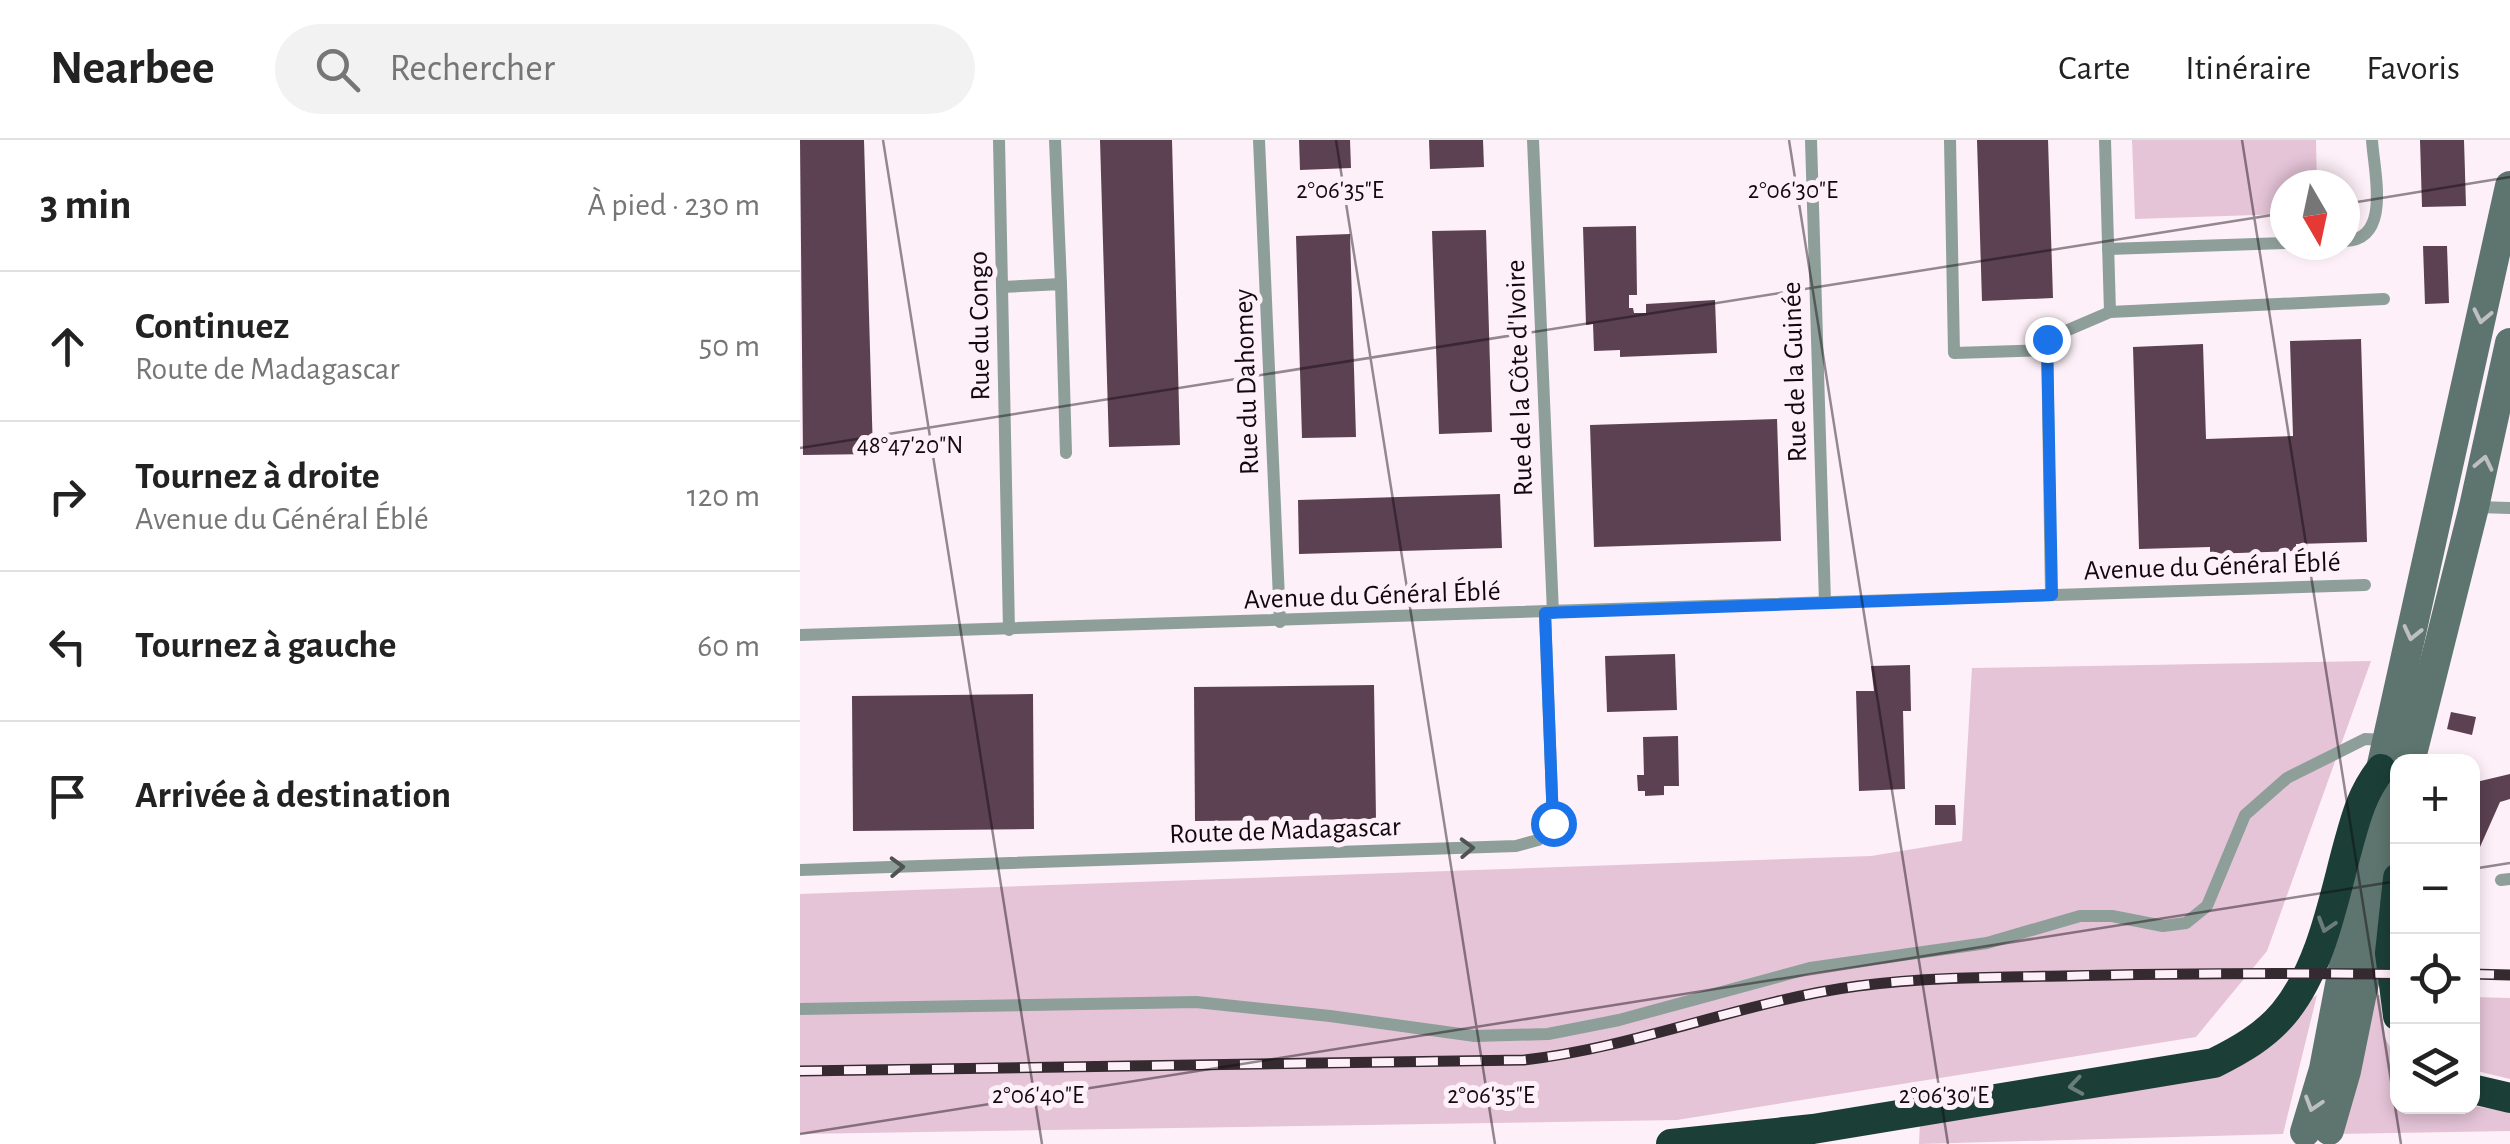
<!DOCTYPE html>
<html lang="fr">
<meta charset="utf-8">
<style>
body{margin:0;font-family:"Alegreya Sans",sans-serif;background:#f2f2f2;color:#222}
.controls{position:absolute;right:30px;bottom:30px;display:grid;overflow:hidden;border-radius:20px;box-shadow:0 5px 15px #0003}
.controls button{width:90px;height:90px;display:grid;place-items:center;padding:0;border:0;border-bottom:2px solid #e0e0e0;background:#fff;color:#222;font:50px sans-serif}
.compass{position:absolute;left:1470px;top:30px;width:90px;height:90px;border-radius:50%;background:#fff;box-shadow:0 5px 15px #0003;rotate:171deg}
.stop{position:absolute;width:30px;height:30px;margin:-22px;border:8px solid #1a73e8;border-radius:50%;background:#fff}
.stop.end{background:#1a73e8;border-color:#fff;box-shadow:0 2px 10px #0008}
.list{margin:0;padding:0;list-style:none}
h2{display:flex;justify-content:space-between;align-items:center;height:130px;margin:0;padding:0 40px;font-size:42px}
h2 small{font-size:32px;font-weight:400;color:#767676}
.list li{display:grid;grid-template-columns:65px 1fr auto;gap:30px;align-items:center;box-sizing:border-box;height:150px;padding:0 40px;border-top:2px solid #e0e0e0}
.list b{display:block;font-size:38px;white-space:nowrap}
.list p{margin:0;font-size:32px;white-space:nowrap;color:#767676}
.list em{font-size:32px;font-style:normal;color:#767676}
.icon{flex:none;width:55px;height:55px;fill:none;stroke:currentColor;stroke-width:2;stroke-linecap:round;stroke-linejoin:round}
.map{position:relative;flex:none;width:1710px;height:1004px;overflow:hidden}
header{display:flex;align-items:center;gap:60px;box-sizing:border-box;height:140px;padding:0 50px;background:#fff;border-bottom:2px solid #e0e0e0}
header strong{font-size:48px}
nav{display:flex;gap:55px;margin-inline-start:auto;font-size:35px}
.search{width:700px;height:90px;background:#f2f2f2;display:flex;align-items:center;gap:25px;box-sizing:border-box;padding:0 35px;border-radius:55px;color:#767676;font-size:38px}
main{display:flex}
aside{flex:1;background:#fff}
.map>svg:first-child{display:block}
.green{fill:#e5c4d8}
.building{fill:#5b4152}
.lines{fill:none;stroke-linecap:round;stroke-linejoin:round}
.lane{stroke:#8e9e99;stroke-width:12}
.secondary{stroke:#5d756e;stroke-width:30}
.highway{stroke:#1b3f37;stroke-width:30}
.rail-casing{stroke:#352a30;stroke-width:11}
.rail{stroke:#fef0f8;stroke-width:8;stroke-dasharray:22;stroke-linecap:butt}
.oneway{stroke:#bebfc1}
.oneway2{stroke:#505354}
.oneway3{stroke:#6a7d7b}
.route{stroke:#1a73e8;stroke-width:12}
.ticks{fill:none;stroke:#12080e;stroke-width:2.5;stroke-opacity:0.45}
.labels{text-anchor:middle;stroke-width:10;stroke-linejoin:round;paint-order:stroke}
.street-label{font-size:28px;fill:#12080e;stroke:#fef0f8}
.ticks-label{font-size:25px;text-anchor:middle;fill:#12080e;stroke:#fef0f8;stroke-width:10;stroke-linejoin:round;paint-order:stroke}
</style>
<header>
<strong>Nearbee</strong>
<div class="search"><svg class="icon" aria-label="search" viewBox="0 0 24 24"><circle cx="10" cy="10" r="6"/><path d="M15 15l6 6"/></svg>Rechercher</div>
<nav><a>Carte</a><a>Itinéraire</a><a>Favoris</a></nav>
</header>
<main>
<aside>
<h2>3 min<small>À pied · 230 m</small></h2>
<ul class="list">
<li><svg class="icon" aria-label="ahead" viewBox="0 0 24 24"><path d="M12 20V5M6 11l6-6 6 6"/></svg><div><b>Continuez</b><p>Route de Madagascar</p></div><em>50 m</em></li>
<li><svg class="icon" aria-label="right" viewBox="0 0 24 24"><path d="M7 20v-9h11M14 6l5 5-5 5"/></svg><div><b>Tournez à droite</b><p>Avenue du Général Éblé</p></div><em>120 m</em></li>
<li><svg class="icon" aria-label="left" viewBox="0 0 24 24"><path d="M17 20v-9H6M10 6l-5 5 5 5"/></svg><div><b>Tournez à gauche</b></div><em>60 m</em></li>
<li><svg class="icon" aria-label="arrive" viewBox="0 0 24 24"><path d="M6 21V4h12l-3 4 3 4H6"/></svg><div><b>Arrivée à destination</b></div></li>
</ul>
</aside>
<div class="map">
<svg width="1710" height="1004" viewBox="0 0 1710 1004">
<rect width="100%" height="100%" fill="#fef0f8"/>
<!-- green -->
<g class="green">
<polygon points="1332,0 1516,0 1517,45 1485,45 1485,74 1335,79"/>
<polygon points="1571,521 1467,811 1396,897 877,980 0,994 0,754 1071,716 1162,701 1172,528"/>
<polygon points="1517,855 1483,994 1119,1004 1120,982 1381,941"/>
<polygon points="1580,855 1585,898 1597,920 1598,966 1673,966 1710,972 1710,991 1535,994 1567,856"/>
<polygon points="1673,857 1710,858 1710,939 1673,930"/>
</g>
<!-- building -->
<g class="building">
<polygon points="0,0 64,0 73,314 3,315"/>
<polygon points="300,0 372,0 380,305 309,307"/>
<polygon points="499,0 550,0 551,28 500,30"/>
<polygon points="629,0 683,0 684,27 630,29"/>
<polygon points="1177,0 1248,0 1253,158 1182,161"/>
<polygon points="1620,0 1664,0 1666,66 1622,67"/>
<polygon points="836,86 837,155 829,155 829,168 833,168 834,173 846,173 846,164 915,160 917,213 820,217 820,210 794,211 793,184 786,185 783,87"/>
<polygon points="686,90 692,292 639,294 632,91"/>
<polygon points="550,94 556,297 502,298 496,96"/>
<polygon points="1623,106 1647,106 1649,163 1625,164"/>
<polygon points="1561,199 1567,402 1496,404 1496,411 1410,414 1410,407 1339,409 1333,207 1403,204 1406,299 1493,296 1490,201"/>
<polygon points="977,279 981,401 794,407 790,285"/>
<polygon points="700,354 702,408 499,414 498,360"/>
<polygon points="875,514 877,570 807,572 805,516"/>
<polygon points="1110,525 1111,571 1103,571 1105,649 1059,651 1056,551 1074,551 1071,526"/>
<polygon points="574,545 576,679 395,681 394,547"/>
<polygon points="233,554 234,689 53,691 52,556"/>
<polygon points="1651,572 1676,577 1672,595 1647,589"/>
<polygon points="878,596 879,646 864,646 864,655 845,656 845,651 838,651 837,635 844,635 843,597"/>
<polygon points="1710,634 1710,659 1700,662 1672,725 1672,643"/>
<polygon points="1135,665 1155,665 1156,685 1135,685"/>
</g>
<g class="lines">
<!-- lane -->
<g class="lane">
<polyline points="199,0 209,490"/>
<polyline points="255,0 261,144"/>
<polyline points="459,0 480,482"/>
<polyline points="733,0 753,473"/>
<polyline points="1011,0 1025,463"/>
<polyline points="1150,0 1154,213 1247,210"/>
<polyline points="1305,0 1310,172 1584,159"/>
<path d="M1545 101C1592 99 1574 33 1572 0"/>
<polyline points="1308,109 1485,103"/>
<polyline points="202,147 261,144 266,313"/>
<polyline points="1677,367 1710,368"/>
<polyline points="1251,455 1247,199 1310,172"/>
<polyline points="0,495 1565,445"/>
<polyline points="0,730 716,706 738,700 753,683 745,473"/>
<polyline points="1701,740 1710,739"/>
<polyline points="0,869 396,862 530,876 675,896 748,894 819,880 1010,828 1187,803 1280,776 1312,776 1363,786 1386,783 1407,766 1445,675 1487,638 1565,599 1585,600"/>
</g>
<!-- secondary -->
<g class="secondary">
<polyline points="1610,622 1674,367 1710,203"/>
<polyline points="1529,990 1546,931 1598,675"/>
<polyline points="1505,992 1524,929 1581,629 1710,46"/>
</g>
<!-- highway -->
<g class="highway">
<polyline points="1598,738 1590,813 1598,876"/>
<polyline points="1672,949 1710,958"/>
<path d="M871 1004 1013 989 1414 923C1440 910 1465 896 1484 873 1521 828 1533 761 1548 706 1556 677 1562 653 1581 629"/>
</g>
<!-- rail casing -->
<g class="rail-casing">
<g id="rail">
<polyline points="1672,834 1710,835"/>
<path d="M0 931 724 920C838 907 944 861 1058 846 1125 837 1195 837 1263 836 1374 833 1486 833 1598 834"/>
</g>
</g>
<!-- rail -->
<use href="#rail" class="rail"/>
</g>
<!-- one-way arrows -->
<defs><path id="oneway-chevron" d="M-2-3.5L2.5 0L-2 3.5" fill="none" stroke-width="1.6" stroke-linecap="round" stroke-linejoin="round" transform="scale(2.5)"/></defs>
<g class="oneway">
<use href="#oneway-chevron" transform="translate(1682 176) rotate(102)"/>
<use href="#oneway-chevron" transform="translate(1684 323) rotate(-78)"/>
<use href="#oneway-chevron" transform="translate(1612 493) rotate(103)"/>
<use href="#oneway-chevron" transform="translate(1513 964) rotate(107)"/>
</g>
<g class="oneway2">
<use href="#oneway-chevron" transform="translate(667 708) rotate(-2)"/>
<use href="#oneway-chevron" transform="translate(97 727) rotate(-2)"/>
</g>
<g class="oneway3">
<use href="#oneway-chevron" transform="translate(1526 785) rotate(107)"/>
<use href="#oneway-chevron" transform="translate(1276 946) rotate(171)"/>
</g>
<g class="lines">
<!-- route -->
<polyline class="route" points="753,683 745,473 1252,455 1247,199"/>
</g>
<!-- ticks -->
<path class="ticks" d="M83 0 242 1004M536 0 695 1004M989 0 1148 1004M1442 0 1601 1004M1545 64 1710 37M0 308 1485 73M1672 729 1710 723M0 994 1598 741"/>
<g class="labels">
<!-- street labels -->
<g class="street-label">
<text transform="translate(178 186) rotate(-91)" y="10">Rue du Congo</text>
<text transform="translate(993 232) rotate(-92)" y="10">Rue de la Guinée</text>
<text transform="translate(718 238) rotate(-92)" y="10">Rue de la Côte d'Ivoire</text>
<text transform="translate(445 242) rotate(-92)" y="10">Rue du Dahomey</text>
<text transform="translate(1412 425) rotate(-2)" y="10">Avenue du Général Éblé</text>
<text transform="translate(572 454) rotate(-2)" y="10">Avenue du Général Éblé</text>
<text transform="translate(485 689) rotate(-2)" y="10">Route de Madagascar</text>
</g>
</g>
<g class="ticks-label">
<text x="540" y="58">2°06'35"E</text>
<text x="993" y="58">2°06'30"E</text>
<text x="110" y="313">48°47'20"N</text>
<text x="238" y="963">2°06'40"E</text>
<text x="691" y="963">2°06'35"E</text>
<text x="1144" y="963">2°06'30"E</text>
</g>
</svg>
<div class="controls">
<button>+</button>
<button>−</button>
<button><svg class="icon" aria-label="locate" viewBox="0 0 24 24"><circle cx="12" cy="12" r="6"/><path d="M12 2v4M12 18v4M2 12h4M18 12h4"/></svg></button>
<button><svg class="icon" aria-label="layers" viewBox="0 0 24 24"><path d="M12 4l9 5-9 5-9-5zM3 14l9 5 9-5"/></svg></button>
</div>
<svg class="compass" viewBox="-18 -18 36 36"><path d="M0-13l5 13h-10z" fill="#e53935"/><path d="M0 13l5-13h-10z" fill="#767676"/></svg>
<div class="stop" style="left:753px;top:683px"></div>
<div class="stop end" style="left:1247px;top:199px"></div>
</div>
</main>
